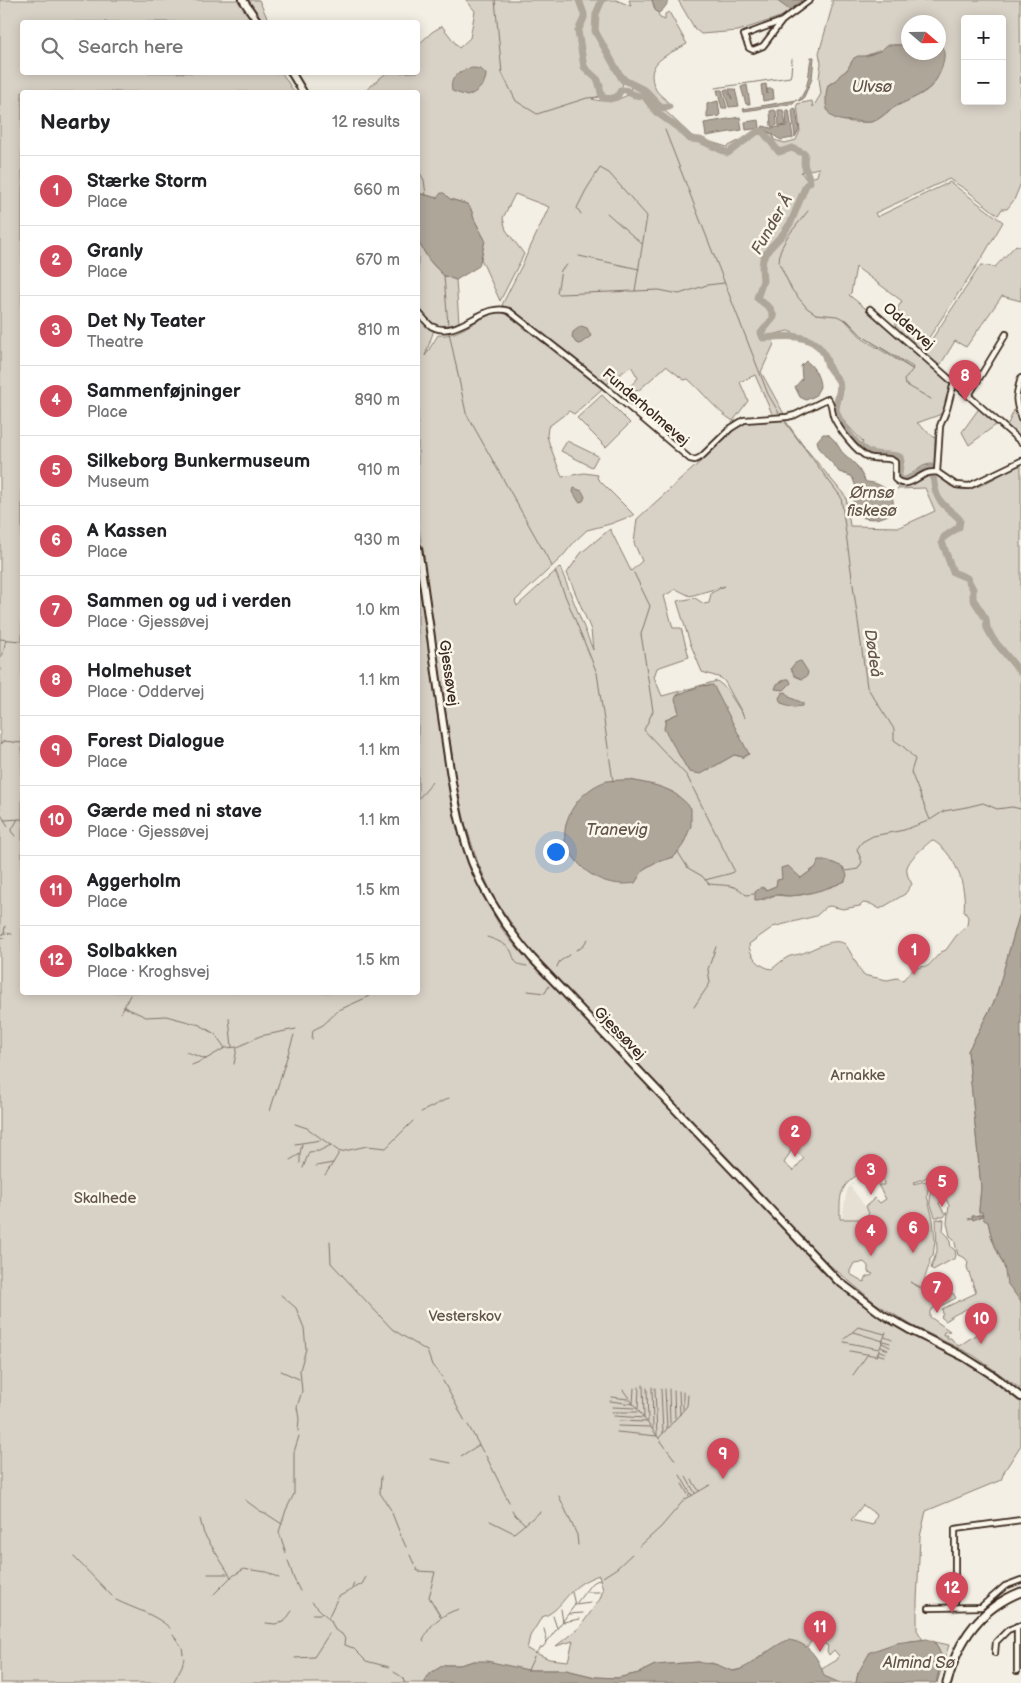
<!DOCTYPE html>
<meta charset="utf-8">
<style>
body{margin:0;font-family:"Balsamiq Sans",sans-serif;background:#f6f6f6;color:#202124}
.controls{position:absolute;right:15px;top:15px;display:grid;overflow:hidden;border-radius:5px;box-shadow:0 2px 12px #0003}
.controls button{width:45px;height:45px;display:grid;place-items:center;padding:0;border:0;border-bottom:1px solid #e0e0e0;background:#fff;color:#202124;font:25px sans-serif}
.compass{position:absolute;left:901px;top:15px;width:45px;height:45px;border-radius:50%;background:#fff;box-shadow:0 2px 12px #0003;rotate:110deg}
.you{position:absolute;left:555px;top:851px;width:18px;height:18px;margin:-12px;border:4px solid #fff;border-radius:50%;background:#1a73e8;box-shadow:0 0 0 8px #1a73e833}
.badge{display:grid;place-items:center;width:32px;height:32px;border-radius:50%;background:#d1495b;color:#fff;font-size:16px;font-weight:700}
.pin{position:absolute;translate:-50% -41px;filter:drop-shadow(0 1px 2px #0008)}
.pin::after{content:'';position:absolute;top:26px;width:18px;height:15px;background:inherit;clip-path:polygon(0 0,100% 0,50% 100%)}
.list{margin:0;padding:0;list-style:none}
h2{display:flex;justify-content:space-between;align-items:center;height:65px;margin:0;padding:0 20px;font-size:21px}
h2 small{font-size:16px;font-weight:400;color:#757577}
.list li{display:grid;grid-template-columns:32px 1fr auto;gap:15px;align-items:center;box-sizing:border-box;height:70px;padding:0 20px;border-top:1px solid #e0e0e0}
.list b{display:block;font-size:19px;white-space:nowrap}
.list p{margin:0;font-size:16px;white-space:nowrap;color:#757577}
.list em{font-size:16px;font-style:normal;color:#757577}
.icon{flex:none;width:28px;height:28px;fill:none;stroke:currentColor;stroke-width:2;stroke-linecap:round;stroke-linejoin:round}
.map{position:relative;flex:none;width:1021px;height:1683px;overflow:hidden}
.search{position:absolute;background:#fff;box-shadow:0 2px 12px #0003;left:20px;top:20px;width:400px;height:55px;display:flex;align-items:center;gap:12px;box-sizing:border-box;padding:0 18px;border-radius:5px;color:#757577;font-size:19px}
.panel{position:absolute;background:#fff;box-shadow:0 2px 12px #0003;left:20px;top:90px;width:400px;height:905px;border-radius:5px}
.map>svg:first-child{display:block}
.built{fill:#e5dfd4}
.green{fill:#d8d1c6;stroke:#8a7e72;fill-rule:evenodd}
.water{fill:#afa69a;stroke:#817468}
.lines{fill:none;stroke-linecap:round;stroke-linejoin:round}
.stream{stroke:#817468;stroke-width:1}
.river{stroke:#afa69a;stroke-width:7}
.street-casing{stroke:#3b2a1e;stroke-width:8}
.secondary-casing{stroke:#3b2a1e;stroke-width:10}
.primary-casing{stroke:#3b2a1e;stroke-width:11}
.street{stroke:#fbf7ec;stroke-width:4.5}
.secondary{stroke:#fbf7ec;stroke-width:6}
.primary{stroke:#fbf7ec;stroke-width:7}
.labels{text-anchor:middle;stroke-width:5;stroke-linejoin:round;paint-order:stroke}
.street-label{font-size:15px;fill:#3b2a1e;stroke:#fbf7ec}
.park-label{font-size:15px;fill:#625448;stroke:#fbf7ec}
.water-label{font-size:16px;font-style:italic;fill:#645549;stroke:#fbf7ec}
</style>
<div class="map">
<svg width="1021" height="1683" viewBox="0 0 1021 1683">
<rect width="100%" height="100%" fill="#f3efe4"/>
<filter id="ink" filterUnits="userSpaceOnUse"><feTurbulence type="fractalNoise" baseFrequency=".02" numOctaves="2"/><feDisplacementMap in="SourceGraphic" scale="10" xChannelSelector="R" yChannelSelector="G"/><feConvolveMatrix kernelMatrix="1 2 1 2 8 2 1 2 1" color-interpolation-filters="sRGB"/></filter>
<g filter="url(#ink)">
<!-- built -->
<polygon class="built" points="853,1182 854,1183 850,1186 869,1212 860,1221 851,1246 842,1219 847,1190"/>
<!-- green -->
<g class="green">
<path d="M0 0H239L253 22H22V72L282 73 294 92H22V992H418V571L458 827C468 861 482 895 500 926 513 946 532 964 548 981L850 1296 883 1319 977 1369 1021 1401V1445L1005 1470 1001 1480 926 1511 920 1537 917 1601V1630L923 1640 910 1641 858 1673 856 1683H840L813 1674 837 1660 839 1656 834 1650 829 1655 827 1651 828 1646 820 1641 825 1636 820 1633 815 1634 813 1639 807 1647 793 1641 766 1652 746 1668 732 1671 712 1663 704 1664 698 1662 655 1665 639 1673 617 1678 595 1677 566 1670H528L474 1661 460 1665H444L426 1677 425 1683H0ZM863 1505 877 1515 873 1525 851 1520ZM599 1575 603 1590 600 1599 580 1627 556 1646 573 1641 568 1661 549 1659 527 1649 530 1636 542 1617C556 1613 562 1601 572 1591 580 1583 588 1579 599 1575Z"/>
<polygon points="248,0 259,0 269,22 264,22"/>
<path d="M466 0H577L583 14 576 32 583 69 603 86 600 80 587 66 584 56 580 31 586 14 580 0H600L594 14V32L623 85 615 96H599L592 99C606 103 615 101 628 95L631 87 645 92 692 136 727 147 753 133H772L774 140 785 143 796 140 800 131 797 104 812 101 813 107 821 94 819 78 821 63 819 53 832 7V0H1020L1021 183 1014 200 1007 209H1002L998 215 965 189 949 179 875 213 877 217 950 182 1003 222 983 256 922 348 919 349 912 343 920 333 901 317 897 309 902 301 856 267 851 293 849 295 914 348 952 382 946 410 939 415 917 423 935 438 934 464C921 463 915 474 903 478L901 477 900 472 904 461 900 454 894 453 876 454 862 445 863 442 839 416 838 411 843 390 839 377 832 369 828 355 821 347 814 341 788 331 771 335 774 344 761 372 784 414 773 416 755 375 740 382 748 401 733 421C715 410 704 393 688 379L684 380 666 366 639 390 621 396 638 378 631 366 607 384 562 348 502 305 522 265 549 207 515 194 503 218 506 230 524 254 500 301 481 259 485 240 474 219 471 209 467 204 450 199 444 193 437 198 422 194 418 195V92H364L386 73 418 72V45L432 32 442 26 459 48 470 38 475 11ZM965 19H1002V101H965ZM908 22H938L939 44 940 45C939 56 941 74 934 83 927 95 903 101 892 109 884 114 878 122 868 122 856 123 842 122 831 116L826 97 828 85C837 79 848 72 852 61L894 45H908ZM819 168 817 176 806 179 801 172ZM844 319 847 320 862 336 913 367 912 369 863 339Z"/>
<path d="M606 0H616L631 6 629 0H653L660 18 665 20V14L669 12 687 44C668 55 642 62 656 90 660 96 667 99 669 105L663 106 647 89 630 82 612 61 597 28V12Z"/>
<polygon points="678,0 806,0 783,16 738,31 701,34 695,29"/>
<path d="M418 241C428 259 435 273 456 280L459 323C434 329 434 325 418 307Z"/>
<polygon points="1016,245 1021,247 1021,301 1002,296 966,347 955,341 939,367 926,354 926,348 981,265 995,267"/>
<path d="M503 311 603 388 574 414 569 411 548 427 547 436 550 446 562 477 584 473 598 475 597 478 634 515 610 524 587 530 575 541 562 557 515 601 517 606 560 567 593 650 591 630 567 573 581 553 610 529 631 571 642 561 634 543 637 519 700 462 736 427 748 422 785 420 802 444 846 497 850 526 900 527 935 511 925 488 897 489 923 466 933 465C959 513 986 478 1021 465V910L995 1000 968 1051 981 1187 979 1210V1212L982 1211 983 1215 980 1214 972 1218V1219L983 1216 988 1222 992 1239 1004 1266 1021 1289V1389L973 1355 913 1326 874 1302 825 1261 529 949 494 898 478 863 465 823 456 782 418 522V313L434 330 425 356 438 335C461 338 480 313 503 311ZM725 586 711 593 709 603 704 604 695 598 677 601 690 643 702 672 721 678 725 682 745 718 726 688 717 681 662 696 654 677 657 668 689 657 681 628H673L664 596 676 589 690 596ZM679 713 743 757 734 755 701 774 666 719ZM630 780 657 786 673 792 674 857 654 863 644 869 609 781ZM932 840C955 853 967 885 964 911L968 917 967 926 956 936 946 950 941 952 928 966C914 967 912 970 903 980L897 978 887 980 863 975C860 970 848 947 845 944 833 936 811 951 800 954 795 955 792 955 788 957 782 960 777 965 772 969 761 968 749 956 749 944L773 927 816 916 826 907 830 906 843 909 860 906 863 903 871 904 880 909 905 894 912 884C910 880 907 876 907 872 904 862 924 847 932 840ZM816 867 845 881 831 887 801 895 786 896 775 895 763 900 762 887 766 890 776 886 782 879 801 878ZM792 1149 804 1158 793 1171 784 1163ZM931 1169 937 1172 940 1179 938 1185 949 1205 947 1223 950 1236 954 1239 958 1255 965 1258 968 1262 967 1267 976 1293 942 1309 943 1314 941 1317 946 1321C953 1314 962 1312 970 1307 980 1311 980 1318 980 1327L984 1329 959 1346 954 1342 951 1338H947V1335H943L944 1332 950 1331 930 1317V1311L935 1307V1304L926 1288H920L910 1282 921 1287H925C922 1277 930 1269 930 1259L933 1256 935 1241 933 1219 927 1196 929 1184 926 1181 913 1184 914 1182 926 1178ZM859 1174 867 1183 876 1175 883 1176 884 1185H878L886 1199 880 1203 875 1198 866 1206 869 1214 862 1219H840C840 1197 838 1187 859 1174ZM864 1262 868 1266V1272L873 1274 871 1276H867L864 1282 850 1274V1271L854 1263 857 1264Z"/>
<polygon points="900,318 918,333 911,342 893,327"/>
<polygon points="602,395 630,423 606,447 577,418"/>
<polygon points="980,407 997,424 969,445 962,432"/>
<polygon points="1015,408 1020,423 1021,439 1007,426"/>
<polygon points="567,441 598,456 592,467 561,451"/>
<path d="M932 1185C939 1187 942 1194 943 1201L939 1203 944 1213H947L944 1217H935L930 1202 931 1187Z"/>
<polygon points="936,1219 944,1220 943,1231 949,1237 951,1247 955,1250 956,1255 955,1258 933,1270 931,1268 937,1251"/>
<polygon points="941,1281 949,1295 953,1293 956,1298 941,1306 938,1305 929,1288 936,1286"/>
<polygon points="935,1642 949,1645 937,1683 942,1657"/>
</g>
<!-- water -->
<g class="water">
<path d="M652 0H668C668 4 662 12 658 13L655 10Z"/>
<polygon points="776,0 806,0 791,11"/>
<path d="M939 44 943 48C945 55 944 59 942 67 934 92 915 97 894 107 886 112 880 120 871 122 866 123 860 121 855 121 842 121 828 121 826 104 826 97 826 91 828 85L836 81 840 75 847 70 854 58 858 56H867L882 50 887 45H908V52H938Z"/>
<path d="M811 57H814L812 79 803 99 798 101C810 87 808 75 811 57Z"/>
<path d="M473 68 481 69 486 74C486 85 476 93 467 96L452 91C449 76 460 70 473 68Z"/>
<polygon points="766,84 767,94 767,89 773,89 774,99 763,101 761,85"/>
<polygon points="747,85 750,104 746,104 741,87"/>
<polygon points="727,89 732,99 729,89 735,89 739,106 729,107 724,90"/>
<polygon points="717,90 722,90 727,108 722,108"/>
<polygon points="797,100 793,104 744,111 743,109"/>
<polygon points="718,101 720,116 707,118 707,104"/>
<polygon points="794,108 796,110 799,130 795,137 792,111"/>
<polygon points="774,110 776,111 777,125 773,127 771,126 770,111"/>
<polygon points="778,110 783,110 786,125 779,126"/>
<polygon points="786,110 789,110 793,138 781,140 762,128 763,126 771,128 787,126"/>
<polygon points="740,117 742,130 706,136 704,123"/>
<polygon points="759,120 760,128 746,130 745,122"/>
<polygon points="441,193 444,193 450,199 467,204 471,209 474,219 485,240 479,266 456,280 444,276 429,260 418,241 418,195 422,194 437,198"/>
<polygon points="581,326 587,328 591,336 580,344 576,343 572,337 573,332"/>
<path d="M806 361C814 366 820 378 820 387L815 396 806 400 800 397 795 387 802 379 801 366Z"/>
<path d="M823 434H828L835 441 842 452 857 466 866 482C882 482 901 496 890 514 879 520 866 521 856 514L853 502 856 487 853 479 851 476 839 472C833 462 819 453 817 441Z"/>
<polygon points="574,488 582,491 585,497 583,501 579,502 573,492"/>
<path d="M801 661 808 672 807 676 802 679 795 676 791 669C793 664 796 662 801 661Z"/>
<polygon points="786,679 789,679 791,683 784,690 775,689 777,684"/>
<polygon points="713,685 749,754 743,757 734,755 701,774 689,772 664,729 666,719 679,713 675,699 677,695 700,686"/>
<polygon points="786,692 791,698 803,703 803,706 794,707 781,703 779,698 782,693"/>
<path d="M630 780C658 786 671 786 691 808V826L683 845 674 857 654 863 644 869 635 883C611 887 589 878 575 859 572 855 568 851 566 846 559 818 581 789 607 781 614 780 623 780 630 780Z"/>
<path d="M818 861H829L843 867 847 875 845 881C828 889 810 894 791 896 785 896 780 894 775 895 767 896 764 900 755 900V892L762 887 766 890 776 886 777 880 782 879 781 868 788 866 801 878 816 867Z"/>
<polygon points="1021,910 1021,1302 1007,1283 1004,1266 992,1239 988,1222 984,1220 983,1216 973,1220 972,1218 972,1216 983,1215 982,1212 979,1212 979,1210 981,1187 968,1051 995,1000"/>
<polygon points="927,1639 935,1642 942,1657 936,1683 856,1683 858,1673 870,1652 896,1643"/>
<path d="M788 1640C808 1642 819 1658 824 1676L840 1683H425L426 1677 432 1672 444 1665H460L474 1661H487L528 1670H566L595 1677 617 1678 639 1673 655 1665 699 1662C704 1664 709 1663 714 1664 720 1665 727 1670 733 1671 747 1671 771 1646 788 1640Z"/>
</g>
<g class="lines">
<!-- stream -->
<g class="stream">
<polyline points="495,0 502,73 516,101 537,114 587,98 602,97"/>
<polyline points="715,88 790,77 791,74 792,59"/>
<polyline points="665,130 768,394 779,413"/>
<polyline points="418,170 424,180 426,195"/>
<polyline points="808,211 787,237 780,251 779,263 792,290 807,308 816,314 837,316 847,321 862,336 913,369 904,380 905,384 931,399"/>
<polyline points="607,213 642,244"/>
<polyline points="581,214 577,208 586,190 600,168 609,173 647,216 635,291 659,290 679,294 707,285 724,283"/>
<polyline points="579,256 639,269"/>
<polyline points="567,265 561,270 557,293 559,294 635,291"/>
<polyline points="444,276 448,325"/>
<polyline points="449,332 466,413 552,566"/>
<polyline points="785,422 841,497 867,687 894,729 894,740 905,748 915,759 911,772 930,820 944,811 967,807 983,803 997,809 1012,807 1021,809"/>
<polyline points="555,571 597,673 613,781"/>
<polyline points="634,573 650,606 641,634 653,711 644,730 687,776 734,870 732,873 705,880"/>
<polyline points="0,639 20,641"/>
<polyline points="0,658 3,654 6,639"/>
<polyline points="0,744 4,741 21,743 22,741"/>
<polyline points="429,786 432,782"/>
<polyline points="418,799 429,787"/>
<polyline points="0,813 8,826"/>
<polyline points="4,820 22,819"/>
<polyline points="15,836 11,831 18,819"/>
<path d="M678 852 688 868 702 876 709 884C724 886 735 883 746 895L754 894"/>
<polyline points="846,871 858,869 862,862 857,849 862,842 873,836 904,830 928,821"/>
<polyline points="4,933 5,926"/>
<polyline points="0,936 4,933 12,934"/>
<polyline points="0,937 4,938"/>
<path d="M487 937C494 939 507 944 511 951 516 962 513 964 527 966"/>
<polyline points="576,950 581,948 588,939"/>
<polyline points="557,967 559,962 569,955"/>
<polyline points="528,991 545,993 549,986"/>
<polyline points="374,994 377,992"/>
<polyline points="124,1007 146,1017 166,1016 200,1025 215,1034 225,1048"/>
<polyline points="694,1007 710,983 708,969 716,947"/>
<polyline points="121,1013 130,995"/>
<polyline points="229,1018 232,1047"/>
<polyline points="312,1039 313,1030 323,1025 339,1010 370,996"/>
<polyline points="186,1052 206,1059"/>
<polyline points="234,1064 237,1048"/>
<polyline points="192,1065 206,1059 225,1048 238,1047 260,1036 296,1029"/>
<polyline points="270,1111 294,1035"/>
<polyline points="421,1112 449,1098"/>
<polyline points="295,1124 307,1128 340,1152 367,1146 386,1148 413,1121"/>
<polyline points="295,1144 321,1140"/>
<polyline points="290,1160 300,1154"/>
<polyline points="300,1163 300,1154 302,1144"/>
<polyline points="316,1166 333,1163 339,1153"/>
<polyline points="303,1168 309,1152 319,1151 331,1145"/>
<polyline points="325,1175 333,1163"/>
<polyline points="968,1219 972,1218"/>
<polyline points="330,1241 331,1263 392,1329 427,1351 432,1365 442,1377"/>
<polyline points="281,1295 296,1308 304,1328 306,1349 300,1370 302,1391 297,1407 299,1419 298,1431"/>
<polyline points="853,1332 890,1343"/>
<polyline points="885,1337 892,1340"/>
<polyline points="844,1339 858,1327 885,1334"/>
<polyline points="844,1342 879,1349"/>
<polyline points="882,1343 890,1347"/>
<polyline points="881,1347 888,1350"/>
<polyline points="850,1351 877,1356 886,1332"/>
<polyline points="880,1351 886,1353"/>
<polyline points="877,1354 884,1356"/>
<polyline points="281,1371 299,1379"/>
<polyline points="853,1375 868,1354"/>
<polyline points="443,1381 465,1421"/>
<polyline points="652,1387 653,1429"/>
<polyline points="647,1388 648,1422"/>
<polyline points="661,1389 663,1433"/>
<polyline points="665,1389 667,1428"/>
<polyline points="669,1389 670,1423"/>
<polyline points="623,1390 675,1460"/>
<polyline points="674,1391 675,1418"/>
<polyline points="679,1391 680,1415"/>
<polyline points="683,1392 683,1409"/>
<polyline points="611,1397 628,1399"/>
<polyline points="610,1401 633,1404 634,1388"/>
<polyline points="612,1407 636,1408"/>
<polyline points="638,1409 639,1387"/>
<polyline points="612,1412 639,1412"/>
<polyline points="614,1416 644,1418 643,1385"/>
<polyline points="619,1421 646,1422"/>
<polyline points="468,1425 483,1452"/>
<polyline points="618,1426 650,1427"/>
<polyline points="617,1432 657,1436 655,1388"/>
<polyline points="659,1438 687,1406 688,1395"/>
<polyline points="461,1456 479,1445"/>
<polyline points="486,1456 509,1502"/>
<polyline points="431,1459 451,1463"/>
<polyline points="680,1475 692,1496"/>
<polyline points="381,1476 380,1493 391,1510"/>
<polyline points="686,1477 695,1493"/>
<polyline points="692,1480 699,1491"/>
<polyline points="682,1484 689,1496"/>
<polyline points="559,1496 577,1535 578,1545"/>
<polyline points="245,1500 260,1511 265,1513 282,1524"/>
<polyline points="512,1510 515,1515 525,1524"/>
<polyline points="392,1513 401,1536"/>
<polyline points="200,1519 204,1534 231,1577"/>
<polyline points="490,1521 514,1533 540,1512"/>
<polyline points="402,1538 406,1547"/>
<polyline points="639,1547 661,1527 684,1500 710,1485"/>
<polyline points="286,1553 279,1532 286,1510 294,1494 294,1452 299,1436"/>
<polyline points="410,1555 414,1564"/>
<polyline points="74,1557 112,1596"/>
<polyline points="288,1561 294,1579 300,1591"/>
<polyline points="416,1568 417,1571 435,1572 431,1588"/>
<polyline points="252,1570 267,1572 279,1578"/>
<polyline points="208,1574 227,1574"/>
<polyline points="603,1577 617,1568 632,1554"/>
<polyline points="352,1589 354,1583"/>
<polyline points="431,1590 429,1597 441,1617"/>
<polyline points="572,1592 575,1605 591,1603"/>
<polyline points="587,1592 599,1592"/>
<polyline points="213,1595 231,1577 244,1569 249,1570"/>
<path d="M116 1600C134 1609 155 1614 170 1628"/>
<polyline points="312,1602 331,1621 335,1630 342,1634 345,1639 344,1642 345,1645 353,1648 366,1661 389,1667"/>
<polyline points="561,1609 563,1622 580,1619"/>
<polyline points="313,1614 322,1614"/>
<polyline points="569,1614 583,1613"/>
<polyline points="553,1616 557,1628"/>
<polyline points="328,1618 338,1597 362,1584 366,1577"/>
<polyline points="266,1623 275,1624 284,1622 292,1611"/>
<polyline points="544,1629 547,1641"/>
<polyline points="173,1635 182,1647 183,1654"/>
<path d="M424 1642 423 1641C429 1624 442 1614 459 1609"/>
<polyline points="535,1654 540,1648 543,1647 591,1584 600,1579"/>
<polyline points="295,1658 314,1657 329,1634"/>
<polyline points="528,1670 534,1657"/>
<polyline points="394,1672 402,1677 405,1683"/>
<polyline points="173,1683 182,1666 184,1658"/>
</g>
<!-- river -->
<g class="river">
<path d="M579 0 584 14V18L578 31 584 67 598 80 602 97 609 99 617 97 621 90H626C631 95 637 96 644 96L656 112 681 130 690 139 700 140 728 153 758 131 763 132 779 152 792 148 805 154C802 170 808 169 810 182L806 185 791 222 783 234 769 249 763 259 762 267 763 281 757 298 770 308 774 317 761 333 763 338C783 336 810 332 823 352 826 356 826 362 828 366 830 372 837 376 839 382 842 391 836 399 836 408 836 419 857 445 866 451 877 457 889 453 900 457 902 464 898 471 899 479 912 485 917 469 932 469 934 480 934 496 943 504 948 510 955 513 960 520L959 527 944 537 942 542 953 572 967 578 973 589V599L986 619 987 628 993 639 1021 673"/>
<polyline points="602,0 596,14 595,31 622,79 646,91 662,108 669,107"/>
</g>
<!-- street casing -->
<g class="street-casing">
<g id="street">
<polyline points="782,21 744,35 749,48 753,50 763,46 782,21 810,0"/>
<polyline points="870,309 1021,442"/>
<path d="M418 312C422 316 426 322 431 326 458 341 483 301 509 311L603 385 690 459 695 460 701 457 731 428 744 420 787 417 795 415 825 400 828 399C833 405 831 411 834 418 840 430 856 452 868 457 876 460 885 457 892 460L895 462V479C906 489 914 479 925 474 929 472 933 472 937 472L956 485 969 486 1021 461"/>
<path d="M1021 378C1015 398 1015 399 1021 419"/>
<polyline points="969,395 1006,334"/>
<polyline points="937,472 940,426 947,409 954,382"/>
<polyline points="955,1602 955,1529 1021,1520"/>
<polyline points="929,1608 981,1607 1005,1586 1021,1580"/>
<polyline points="995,1653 996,1642 1008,1630 1021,1625"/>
<polyline points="1017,1671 1017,1626"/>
</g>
</g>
<!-- secondary casing -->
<g class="secondary-casing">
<g id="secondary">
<polyline points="243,0 258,22"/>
<polyline points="291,72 303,92"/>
<path d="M418 548C426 602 434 656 441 710 449 761 454 813 472 862 486 898 507 929 532 958L837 1280 882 1314 908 1329 964 1357 994 1376 1021 1397"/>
</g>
</g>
<!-- primary casing -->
<g class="primary-casing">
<path id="primary" d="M947 1683C957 1642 980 1608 1021 1592"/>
</g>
<!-- street -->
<use href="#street" class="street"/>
<!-- secondary -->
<use href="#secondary" class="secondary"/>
<!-- primary -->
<use href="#primary" class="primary"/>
</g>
</g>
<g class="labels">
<!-- street labels -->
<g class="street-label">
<text transform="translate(909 326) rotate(41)" y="5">Oddervej</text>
<text transform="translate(646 407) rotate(41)" y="5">Funderholmevej</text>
<text transform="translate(449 673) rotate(82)" y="5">Gjessøvej</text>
<text transform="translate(620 1033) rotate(46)" y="5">Gjessøvej</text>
</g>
<!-- park labels -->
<g class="park-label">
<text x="858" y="1080">Arnakke</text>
<text x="105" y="1203">Skalhede</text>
<text x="465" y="1321">Vesterskov</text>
</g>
<!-- water labels -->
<g class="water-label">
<text x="872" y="92">Ulvsø</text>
<text transform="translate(771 224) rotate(-60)" y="6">Funder Å</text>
<text x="872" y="498">Ørnsø<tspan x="872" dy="18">fiskesø</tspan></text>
<text transform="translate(874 653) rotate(82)" y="6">Dødeå</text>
<text x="617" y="835">Tranevig</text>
<text x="919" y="1668">Almind Sø</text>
</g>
</g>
</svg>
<div class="controls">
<button>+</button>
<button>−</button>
</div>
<svg class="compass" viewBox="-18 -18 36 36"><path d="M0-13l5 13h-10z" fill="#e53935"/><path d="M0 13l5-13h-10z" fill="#757577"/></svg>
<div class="you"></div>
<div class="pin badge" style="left:914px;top:975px">1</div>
<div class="pin badge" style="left:795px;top:1157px">2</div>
<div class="pin badge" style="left:871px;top:1195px">3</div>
<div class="pin badge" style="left:871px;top:1256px">4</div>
<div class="pin badge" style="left:942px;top:1207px">5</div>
<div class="pin badge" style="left:913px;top:1253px">6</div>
<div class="pin badge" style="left:937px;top:1313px">7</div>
<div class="pin badge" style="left:965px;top:401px">8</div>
<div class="pin badge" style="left:723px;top:1479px">9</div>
<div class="pin badge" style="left:981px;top:1344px">10</div>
<div class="pin badge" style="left:820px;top:1652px">11</div>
<div class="pin badge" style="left:952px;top:1613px">12</div>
<div class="search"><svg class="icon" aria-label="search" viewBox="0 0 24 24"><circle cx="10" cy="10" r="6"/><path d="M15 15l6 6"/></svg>Search here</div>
<section class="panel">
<h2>Nearby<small>12 results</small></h2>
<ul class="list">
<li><span class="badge">1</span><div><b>Stærke Storm</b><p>Place</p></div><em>660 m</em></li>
<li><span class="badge">2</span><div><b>Granly</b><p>Place</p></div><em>670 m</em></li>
<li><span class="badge">3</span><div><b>Det Ny Teater</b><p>Theatre</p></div><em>810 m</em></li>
<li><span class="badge">4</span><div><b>Sammenføjninger</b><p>Place</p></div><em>890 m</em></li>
<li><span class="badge">5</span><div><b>Silkeborg Bunkermuseum</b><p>Museum</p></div><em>910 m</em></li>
<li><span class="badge">6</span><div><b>A Kassen</b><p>Place</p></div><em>930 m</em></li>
<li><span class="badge">7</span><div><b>Sammen og ud i verden</b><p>Place · Gjessøvej</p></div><em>1.0 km</em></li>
<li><span class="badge">8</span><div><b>Holmehuset</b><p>Place · Oddervej</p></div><em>1.1 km</em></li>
<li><span class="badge">9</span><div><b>Forest Dialogue</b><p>Place</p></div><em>1.1 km</em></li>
<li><span class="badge">10</span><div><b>Gærde med ni stave</b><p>Place · Gjessøvej</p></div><em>1.1 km</em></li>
<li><span class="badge">11</span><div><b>Aggerholm</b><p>Place</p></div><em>1.5 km</em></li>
<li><span class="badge">12</span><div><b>Solbakken</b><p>Place · Kroghsvej</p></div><em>1.5 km</em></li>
</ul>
</section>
</div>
